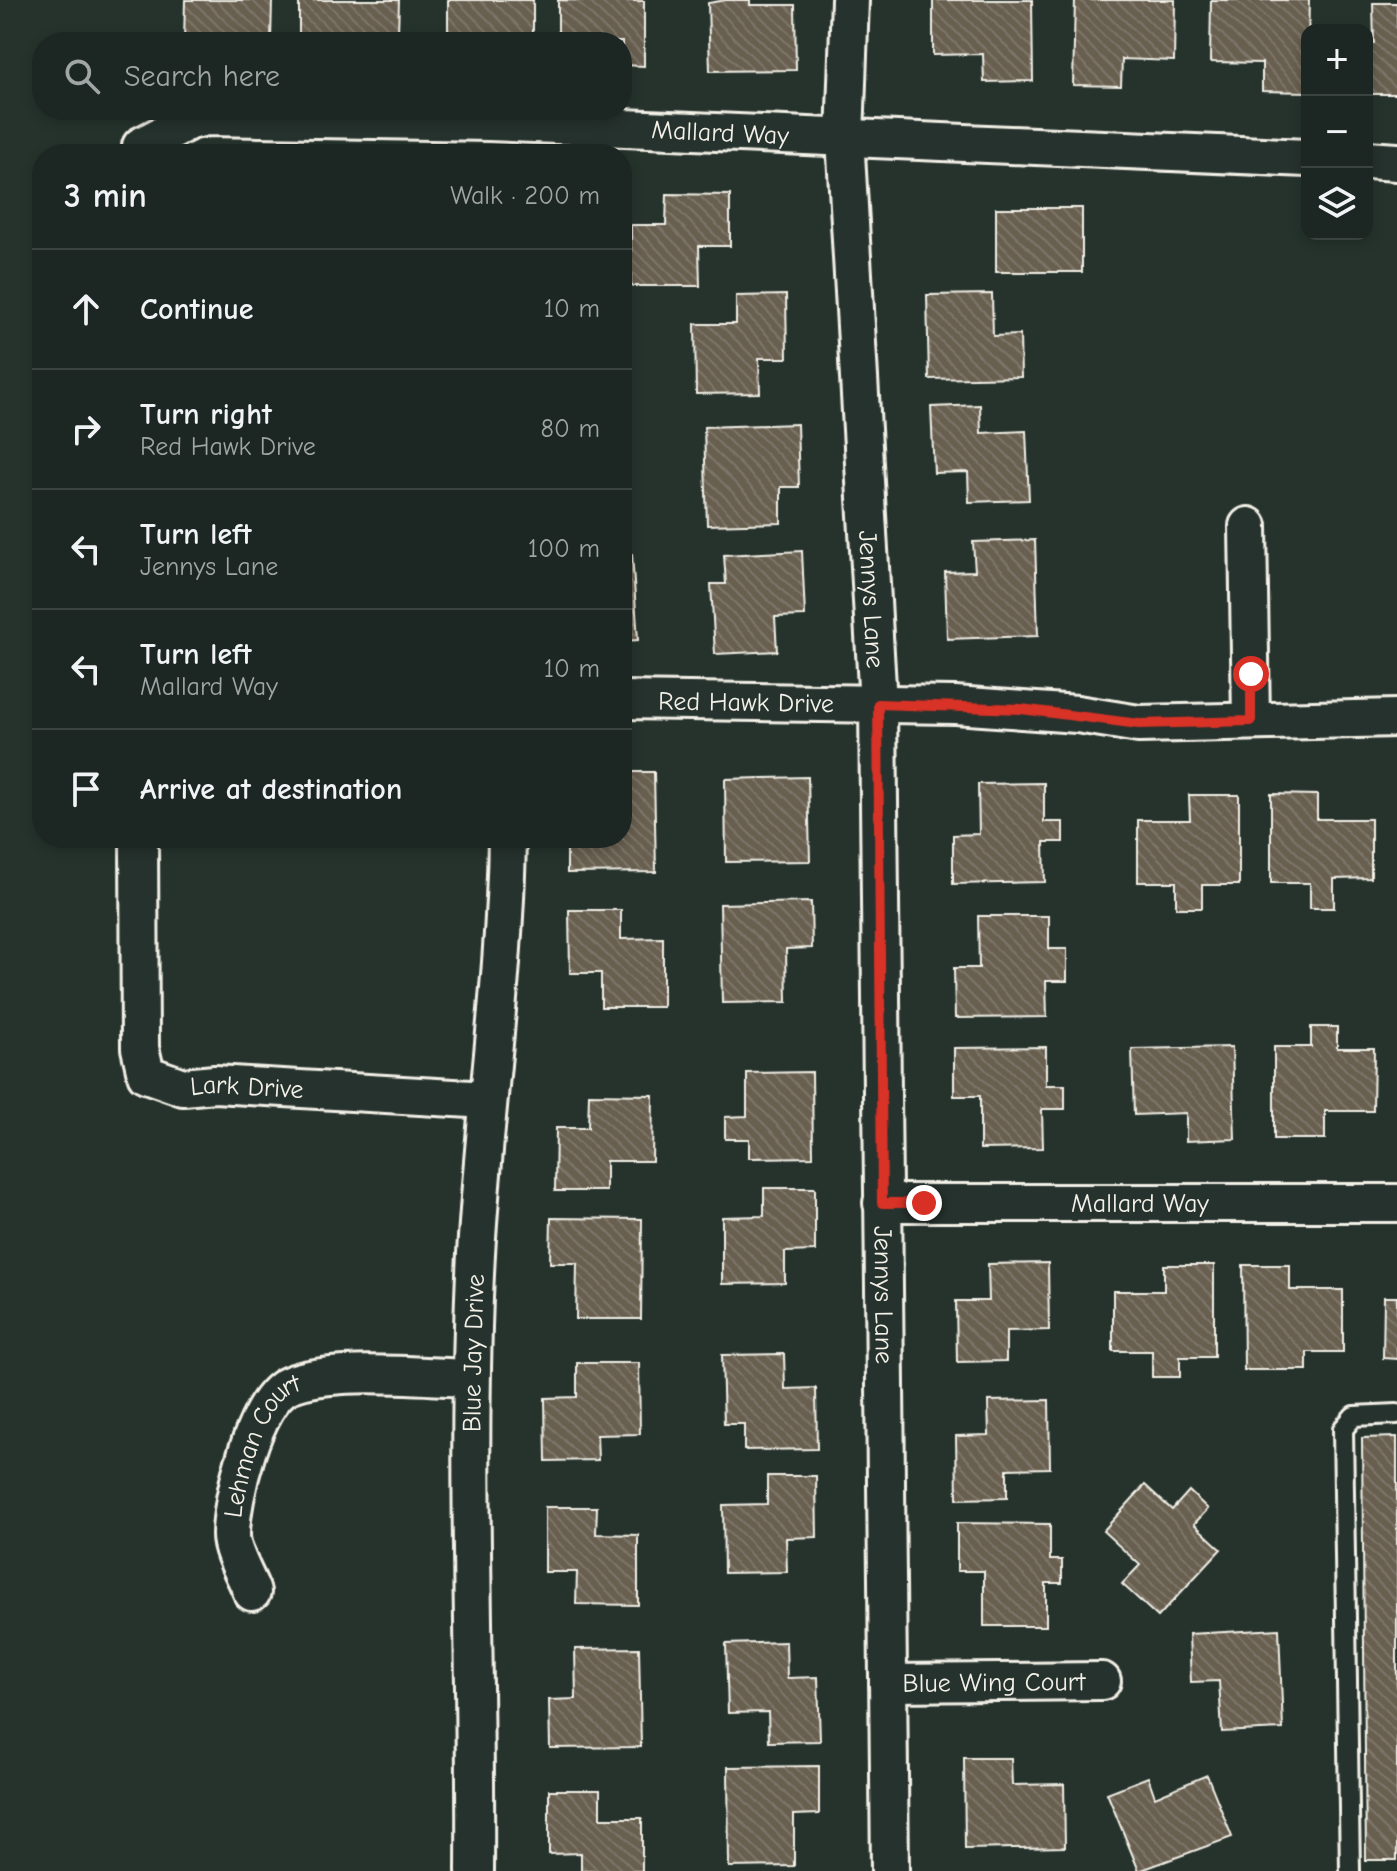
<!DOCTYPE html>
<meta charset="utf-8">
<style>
body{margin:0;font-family:"Comic Neue",sans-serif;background:#252e2a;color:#f1f3f6}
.controls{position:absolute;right:24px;top:24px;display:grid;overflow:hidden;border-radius:16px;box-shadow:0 4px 12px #0003}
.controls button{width:72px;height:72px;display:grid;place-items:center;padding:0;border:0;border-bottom:2px solid #3a4340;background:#1c2622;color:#f1f3f6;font:40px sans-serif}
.stop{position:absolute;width:24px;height:24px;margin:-18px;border:6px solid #d93025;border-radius:50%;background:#fff}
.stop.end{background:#d93025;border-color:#fff;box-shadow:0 2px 8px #0008}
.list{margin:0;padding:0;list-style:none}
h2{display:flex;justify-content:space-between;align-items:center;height:104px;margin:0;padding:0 32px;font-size:34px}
h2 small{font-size:26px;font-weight:400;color:#a0a5a5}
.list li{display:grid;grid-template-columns:52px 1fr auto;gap:24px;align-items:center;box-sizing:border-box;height:120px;padding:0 32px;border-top:2px solid #3a4340}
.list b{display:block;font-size:30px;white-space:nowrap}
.list p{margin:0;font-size:26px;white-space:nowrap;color:#a0a5a5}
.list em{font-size:26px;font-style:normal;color:#a0a5a5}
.icon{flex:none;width:44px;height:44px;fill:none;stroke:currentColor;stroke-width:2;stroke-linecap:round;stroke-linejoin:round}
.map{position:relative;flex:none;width:1397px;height:1871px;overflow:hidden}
.search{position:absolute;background:#1c2622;box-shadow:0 4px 12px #0003;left:32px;top:32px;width:600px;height:88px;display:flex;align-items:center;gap:20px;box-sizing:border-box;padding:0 28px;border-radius:32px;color:#a0a5a5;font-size:30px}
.panel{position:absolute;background:#1c2622;box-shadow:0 4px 12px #0003;left:32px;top:144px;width:600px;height:704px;border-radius:32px}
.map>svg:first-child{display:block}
.building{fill:url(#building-back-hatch);stroke:#f4f1e8;stroke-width:2}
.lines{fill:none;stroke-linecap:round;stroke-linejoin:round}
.service-casing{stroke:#f4f1e8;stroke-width:24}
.minor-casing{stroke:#f4f1e8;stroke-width:42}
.service{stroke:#26332d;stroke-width:18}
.minor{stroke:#26332d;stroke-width:36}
.route{stroke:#d93025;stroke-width:10}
.labels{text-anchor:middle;stroke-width:6;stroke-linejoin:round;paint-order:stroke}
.street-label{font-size:26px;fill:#f4f1e8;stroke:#26332d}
</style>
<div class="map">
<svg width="1397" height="1871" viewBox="0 0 1397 1871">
<defs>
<pattern id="building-back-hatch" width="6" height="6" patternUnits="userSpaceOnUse" patternTransform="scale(2)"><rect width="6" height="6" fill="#675f50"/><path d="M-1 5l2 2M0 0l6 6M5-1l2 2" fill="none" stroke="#7d7669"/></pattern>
</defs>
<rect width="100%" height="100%" fill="#26332d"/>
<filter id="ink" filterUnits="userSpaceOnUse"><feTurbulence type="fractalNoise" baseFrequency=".0125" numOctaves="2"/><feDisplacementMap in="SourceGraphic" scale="16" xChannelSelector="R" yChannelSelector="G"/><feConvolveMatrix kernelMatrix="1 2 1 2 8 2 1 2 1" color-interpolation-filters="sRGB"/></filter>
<g filter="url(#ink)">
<!-- building -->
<g class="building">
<polygon points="185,0 272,0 271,42 184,42"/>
<polygon points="299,0 399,0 398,33 345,33 345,42 299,42"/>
<rect x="448" y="0" width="85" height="42"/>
<polygon points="558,0 644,1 644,66 622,65 622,42 558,42"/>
<polygon points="726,0 750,0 750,5 795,5 796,70 710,71 708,3"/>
<polygon points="933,0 1032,0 1033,81 984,82 983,54 933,55"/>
<polygon points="1075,0 1175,0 1174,61 1122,59 1121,86 1073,85"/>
<polygon points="1211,0 1309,0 1307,92 1262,91 1262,63 1210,62"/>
<polygon points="1373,3 1397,3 1397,94 1367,94 1367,43 1374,43"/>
<polygon points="667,194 730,195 730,246 699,246 700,286 631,286 631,225 666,225"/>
<rect x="996" y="208" width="86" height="64"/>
<polygon points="992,294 993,336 1020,335 1021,377 929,379 927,295"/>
<polygon points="786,295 787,358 759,358 760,393 696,394 695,324 736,324 736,296"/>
<polygon points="980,405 981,433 1026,431 1029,500 969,502 968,472 934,473 931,407"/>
<polygon points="797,424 799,487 781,487 781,523 707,525 704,427"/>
<polygon points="1035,540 1038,636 947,639 945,572 975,571 973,542"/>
<polygon points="802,551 805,616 775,617 777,651 715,654 711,584 726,584 724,555"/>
<polygon points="632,554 638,640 622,641 622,555"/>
<polygon points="622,772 654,772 656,872 567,873 567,838 622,838"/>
<polygon points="808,777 810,861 726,862 725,779"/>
<polygon points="1044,783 1044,822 1063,822 1063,842 1044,842 1045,882 953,884 953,835 979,834 978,784"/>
<polygon points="1271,794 1317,795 1317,819 1371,819 1371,878 1334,879 1334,908 1310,908 1310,883 1271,883"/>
<polygon points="1189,795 1239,795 1239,885 1202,885 1202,908 1176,908 1176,882 1138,882 1138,820 1190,820"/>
<polygon points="811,902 812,948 786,949 787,1002 722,1003 720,904"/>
<polygon points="569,910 621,910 621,939 663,938 663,1007 601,1007 601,973 570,973"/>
<polygon points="978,916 1049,916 1049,949 1067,949 1067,981 1046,981 1047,1017 955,1018 954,968 979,968"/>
<polygon points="1311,1027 1337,1027 1337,1048 1374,1048 1373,1111 1325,1111 1325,1139 1274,1139 1274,1047 1311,1047"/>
<polygon points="1046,1047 1046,1085 1065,1085 1065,1109 1042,1109 1043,1148 980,1149 980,1096 954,1096 954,1048"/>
<polygon points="1232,1047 1235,1139 1186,1141 1186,1113 1134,1115 1132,1049"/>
<polygon points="812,1072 813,1157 749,1158 749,1139 725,1139 725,1117 747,1116 747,1073"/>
<polygon points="589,1094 653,1095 652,1161 606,1161 606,1191 555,1191 556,1128 588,1128"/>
<polygon points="764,1188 815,1188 815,1251 785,1252 785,1283 722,1284 722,1217 764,1216"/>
<polygon points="551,1218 642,1219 641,1319 576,1319 577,1263 550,1263"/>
<polygon points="1048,1263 1049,1330 1006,1331 1006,1361 957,1362 956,1301 989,1301 988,1264"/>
<polygon points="1164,1265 1214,1265 1214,1357 1180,1357 1180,1377 1152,1377 1152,1351 1113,1351 1113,1291 1164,1291"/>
<polygon points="1243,1265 1290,1265 1290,1290 1343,1290 1343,1352 1307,1352 1307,1370 1244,1370"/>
<polygon points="1384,1297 1397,1297 1397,1359 1383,1358"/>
<polygon points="784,1354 785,1389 816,1388 817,1449 744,1450 744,1424 724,1424 722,1355"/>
<polygon points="577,1363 639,1363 640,1434 597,1435 598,1460 546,1461 545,1398 577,1397"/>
<polygon points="1049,1400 1050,1468 1007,1469 1007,1498 957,1499 956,1436 989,1435 988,1401"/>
<polygon points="1397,1437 1397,1860 1366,1860 1362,1438"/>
<polygon points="767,1476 816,1476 817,1537 786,1538 787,1572 724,1573 723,1505 767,1504"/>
<polygon points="1145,1485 1172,1510 1189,1491 1208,1509 1194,1524 1221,1549 1158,1617 1122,1584 1140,1565 1103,1531"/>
<polygon points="545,1507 597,1507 596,1534 638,1535 638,1605 576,1604 577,1572 545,1572"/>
<polygon points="957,1523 1050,1524 1050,1560 1062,1560 1062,1583 1046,1583 1046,1626 984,1626 984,1571 957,1571"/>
<polygon points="1279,1629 1283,1729 1222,1732 1219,1681 1191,1682 1189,1634"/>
<polygon points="786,1642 787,1678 818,1677 820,1741 769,1742 768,1712 728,1713 726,1644"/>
<polygon points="639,1648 641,1747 550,1748 549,1700 576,1699 575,1649"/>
<polygon points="964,1758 1011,1758 1012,1785 1064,1784 1065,1847 965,1849"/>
<polygon points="819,1766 819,1814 794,1815 794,1866 729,1867 728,1767"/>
<polygon points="1207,1775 1232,1837 1139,1871 1107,1793 1148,1777 1155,1797"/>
<polygon points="549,1790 600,1790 600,1818 642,1818 642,1871 581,1871 581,1853 549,1854"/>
</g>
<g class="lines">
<!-- service casing -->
<g class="service-casing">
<polyline id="service" points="1350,1871 1343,1429 1354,1416 1397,1414"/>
</g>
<!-- minor casing -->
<g class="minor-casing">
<g id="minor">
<path id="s1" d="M850 0 845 137 878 704 890 1871"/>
<path id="s2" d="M141 146 189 121 207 117 489 122 1307 158"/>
<polyline points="1367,160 1397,162"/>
<polyline points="1248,526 1251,721"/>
<path id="s3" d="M622 700 955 705 1077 714 1139 724 1397 718"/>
<path id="s4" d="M139 838 140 1048 146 1074 183 1087 215 1084 488 1100"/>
<path id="s5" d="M882 1203H1397"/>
<path id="s6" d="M252 1592C246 1576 231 1552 231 1535 231 1500 254 1400 289 1385 332 1367 423 1377 471 1378"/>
<path id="s7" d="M888 1683 1102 1681"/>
<path id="s8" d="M475 1871C477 1666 465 1459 476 1254 484 1115 505 978 507 838"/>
</g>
</g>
<!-- service -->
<use href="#service" class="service"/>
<!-- minor -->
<use href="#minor" class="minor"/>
</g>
</g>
<g class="lines" filter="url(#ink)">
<!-- route -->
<polyline class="route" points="924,1203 882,1203 878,704 1021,709 1139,724 1251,721 1251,674"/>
</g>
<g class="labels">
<!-- street labels -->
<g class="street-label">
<text dy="9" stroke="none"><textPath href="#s2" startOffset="586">Mallard Way</textPath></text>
<text dy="9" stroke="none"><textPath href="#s1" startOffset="600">Jennys Lane</textPath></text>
<text dy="9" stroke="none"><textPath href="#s3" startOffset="124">Red Hawk Drive</textPath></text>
<text dy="9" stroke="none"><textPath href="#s4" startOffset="340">Lark Drive</textPath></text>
<text dy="9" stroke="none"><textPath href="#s5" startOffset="258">Mallard Way</textPath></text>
<text dy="9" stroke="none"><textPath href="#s1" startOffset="1296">Jennys Lane</textPath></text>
<text dy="9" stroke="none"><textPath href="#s8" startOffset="518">Blue Jay Drive</textPath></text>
<text dy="9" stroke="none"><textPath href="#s6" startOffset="158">Lehman Court</textPath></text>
<text dy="9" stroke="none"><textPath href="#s7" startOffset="106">Blue Wing Court</textPath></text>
</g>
</g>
</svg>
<div class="controls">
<button>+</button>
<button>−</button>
<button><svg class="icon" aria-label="layers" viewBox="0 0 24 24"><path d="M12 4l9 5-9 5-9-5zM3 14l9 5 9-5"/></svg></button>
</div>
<div class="stop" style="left:1251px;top:674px"></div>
<div class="stop end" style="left:924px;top:1203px"></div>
<div class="search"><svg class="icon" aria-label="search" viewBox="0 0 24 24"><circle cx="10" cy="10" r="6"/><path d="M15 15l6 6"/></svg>Search here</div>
<section class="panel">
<h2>3 min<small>Walk · 200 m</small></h2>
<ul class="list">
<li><svg class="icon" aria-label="ahead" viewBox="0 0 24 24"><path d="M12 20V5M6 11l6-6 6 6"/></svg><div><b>Continue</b></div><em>10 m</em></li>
<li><svg class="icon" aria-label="right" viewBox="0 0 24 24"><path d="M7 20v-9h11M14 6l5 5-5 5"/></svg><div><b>Turn right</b><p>Red Hawk Drive</p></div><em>80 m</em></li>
<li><svg class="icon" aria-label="left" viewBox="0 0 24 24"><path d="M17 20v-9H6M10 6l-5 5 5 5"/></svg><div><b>Turn left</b><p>Jennys Lane</p></div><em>100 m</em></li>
<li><svg class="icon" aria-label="left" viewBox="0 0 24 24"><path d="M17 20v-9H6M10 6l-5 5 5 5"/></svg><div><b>Turn left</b><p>Mallard Way</p></div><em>10 m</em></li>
<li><svg class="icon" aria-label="arrive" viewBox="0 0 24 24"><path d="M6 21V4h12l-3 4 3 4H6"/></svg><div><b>Arrive at destination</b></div></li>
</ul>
</section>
</div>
